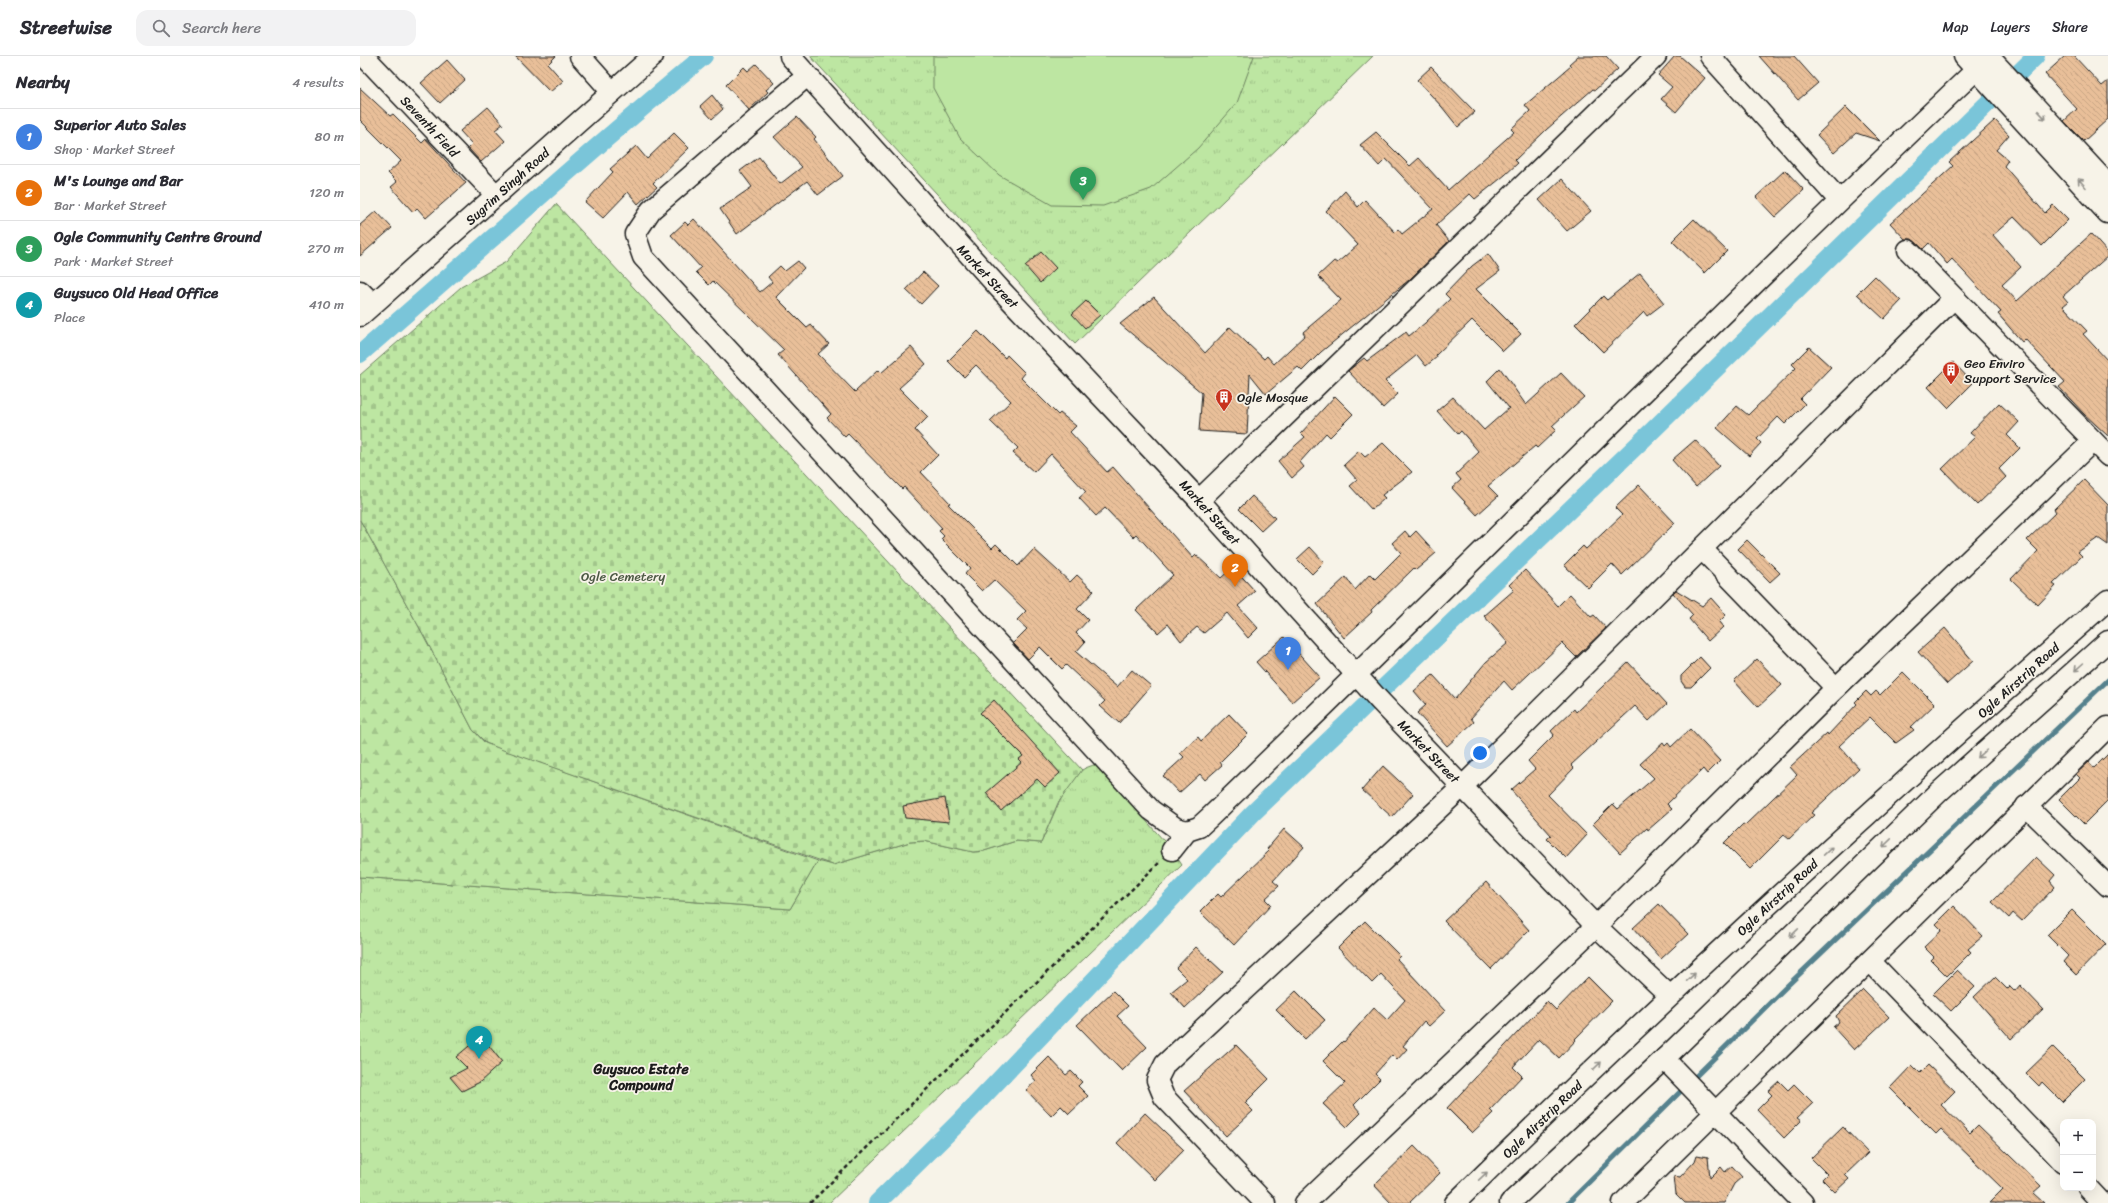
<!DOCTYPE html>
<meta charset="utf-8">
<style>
body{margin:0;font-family:Sriracha,sans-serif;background:#f2f2f3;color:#2b2b33}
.controls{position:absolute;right:12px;bottom:12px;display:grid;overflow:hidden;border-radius:8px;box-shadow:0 4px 16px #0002}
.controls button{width:36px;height:36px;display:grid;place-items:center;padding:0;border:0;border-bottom:1px solid #e1e1e2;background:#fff;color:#2b2b33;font:20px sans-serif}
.you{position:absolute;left:1120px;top:697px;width:14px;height:14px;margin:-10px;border:3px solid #fff;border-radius:50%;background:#1a73e8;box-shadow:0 0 0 6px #1a73e833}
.badge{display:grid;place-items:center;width:26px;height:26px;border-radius:50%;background:#c8321e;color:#fff;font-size:13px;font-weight:700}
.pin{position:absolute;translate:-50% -33px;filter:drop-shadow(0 1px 2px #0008)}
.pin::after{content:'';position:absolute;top:21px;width:14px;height:12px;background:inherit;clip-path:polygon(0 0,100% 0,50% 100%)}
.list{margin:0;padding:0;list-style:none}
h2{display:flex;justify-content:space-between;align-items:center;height:52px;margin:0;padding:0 16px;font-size:17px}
h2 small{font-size:13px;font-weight:400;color:#7c7c81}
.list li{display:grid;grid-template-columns:26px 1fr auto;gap:12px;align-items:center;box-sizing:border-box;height:56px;padding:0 16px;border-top:1px solid #e1e1e2}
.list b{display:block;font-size:15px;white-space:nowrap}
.list p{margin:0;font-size:13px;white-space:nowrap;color:#7c7c81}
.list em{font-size:13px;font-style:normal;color:#7c7c81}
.icon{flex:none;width:22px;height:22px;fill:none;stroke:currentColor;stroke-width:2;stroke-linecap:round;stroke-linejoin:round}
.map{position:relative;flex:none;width:1748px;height:1147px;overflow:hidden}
header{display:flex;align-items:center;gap:24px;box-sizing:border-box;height:56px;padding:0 20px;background:#fff;border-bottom:1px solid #e1e1e2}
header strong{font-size:19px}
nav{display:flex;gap:22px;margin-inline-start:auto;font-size:14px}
.search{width:280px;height:36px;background:#f2f2f3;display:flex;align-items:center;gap:10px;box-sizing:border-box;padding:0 14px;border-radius:12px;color:#7c7c81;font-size:15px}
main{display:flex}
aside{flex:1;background:#fff}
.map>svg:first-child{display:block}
.grass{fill:url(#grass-tufts);stroke:#6c815f}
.forest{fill:url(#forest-firs);stroke:#6c815f}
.cemetery{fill:url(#cemetery-stones);stroke:#6c815f}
.pitch{fill:#bde6a2;stroke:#6c815f}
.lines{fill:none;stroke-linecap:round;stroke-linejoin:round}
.stream{stroke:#54818d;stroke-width:5}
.canal{stroke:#7ac5d9;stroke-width:18}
.building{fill:url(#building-back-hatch);stroke:#1c1c1c}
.minor-casing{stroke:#1c1c1c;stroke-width:23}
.major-casing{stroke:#1c1c1c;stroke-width:25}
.path{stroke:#1c1c1c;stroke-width:2.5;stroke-dasharray:4 3;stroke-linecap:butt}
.minor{stroke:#f7f3e8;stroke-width:20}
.major{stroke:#f7f3e8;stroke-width:22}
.oneway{stroke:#94928c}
.labels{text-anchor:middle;stroke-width:3.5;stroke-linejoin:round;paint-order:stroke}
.street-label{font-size:13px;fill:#1c1c1c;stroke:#f7f3e8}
.poi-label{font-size:13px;fill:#1c1c1c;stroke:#f7f3e8;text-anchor:start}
.park-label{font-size:13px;fill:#4c5944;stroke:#f7f3e8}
.neighbourhood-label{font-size:14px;font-weight:bold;fill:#1c1c1c;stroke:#f7f3e8}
</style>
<header>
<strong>Streetwise</strong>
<div class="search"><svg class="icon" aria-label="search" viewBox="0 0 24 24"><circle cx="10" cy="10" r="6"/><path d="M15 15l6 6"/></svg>Search here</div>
<nav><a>Map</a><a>Layers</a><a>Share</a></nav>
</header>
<main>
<aside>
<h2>Nearby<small>4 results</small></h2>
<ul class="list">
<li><span class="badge" style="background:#3f7fe0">1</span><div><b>Superior Auto Sales</b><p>Shop · Market Street</p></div><em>80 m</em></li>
<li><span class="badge" style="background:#e8710a">2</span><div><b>M's Lounge and Bar</b><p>Bar · Market Street</p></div><em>120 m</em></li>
<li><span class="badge" style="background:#2e9e5b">3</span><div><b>Ogle Community Centre Ground</b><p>Park · Market Street</p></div><em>270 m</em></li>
<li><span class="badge" style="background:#0f9aa8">4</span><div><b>Guysuco Old Head Office</b><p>Place</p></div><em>410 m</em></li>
</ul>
</aside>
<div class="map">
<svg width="1748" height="1147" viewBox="0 0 1748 1147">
<defs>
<pattern id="grass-tufts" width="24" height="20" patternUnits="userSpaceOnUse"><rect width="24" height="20" fill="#bde6a2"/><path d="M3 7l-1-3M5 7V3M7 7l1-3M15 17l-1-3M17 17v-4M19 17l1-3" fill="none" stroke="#a2c58b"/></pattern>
<pattern id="forest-firs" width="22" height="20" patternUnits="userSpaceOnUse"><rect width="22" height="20" fill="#bde6a2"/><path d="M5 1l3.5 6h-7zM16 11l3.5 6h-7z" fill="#a2c58b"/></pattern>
<pattern id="cemetery-stones" width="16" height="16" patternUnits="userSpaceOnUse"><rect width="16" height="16" fill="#bde6a2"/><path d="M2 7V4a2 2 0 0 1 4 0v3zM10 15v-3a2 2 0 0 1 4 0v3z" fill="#a2c58b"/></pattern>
<pattern id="building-back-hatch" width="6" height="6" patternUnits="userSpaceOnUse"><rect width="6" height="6" fill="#e9bf99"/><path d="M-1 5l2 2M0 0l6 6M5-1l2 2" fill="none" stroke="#c7a483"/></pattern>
</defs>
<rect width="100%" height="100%" fill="#f7f3e8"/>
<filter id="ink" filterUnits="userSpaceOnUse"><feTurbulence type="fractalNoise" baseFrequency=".025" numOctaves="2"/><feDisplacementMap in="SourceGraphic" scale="8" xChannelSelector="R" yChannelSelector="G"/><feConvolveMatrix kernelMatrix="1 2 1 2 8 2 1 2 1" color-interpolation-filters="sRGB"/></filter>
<g filter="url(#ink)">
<!-- grass -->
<g class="grass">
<polygon points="450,0 1013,0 715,288"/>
<path d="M736 708 812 794 822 809 469 1147H0V821L430 853 458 805 473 809 550 786 564 785 613 796 624 795 656 785 681 787C689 770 706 724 722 714 726 711 732 710 736 708Z"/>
</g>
<!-- forest -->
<polygon class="forest" points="0,464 64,580 113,674 125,687 458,805 430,853 0,821"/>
<!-- cemetery -->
<polygon class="cemetery" points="196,148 722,714 698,747 681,787 656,785 624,795 613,796 564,785 550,786 473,809 143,694 126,687 113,674 64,580 0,464 0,319 101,231 146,206"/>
<!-- pitch -->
<polygon class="pitch" points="573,0 894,0 877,47 838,92 791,133 743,150 692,149 639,119 600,82 573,32"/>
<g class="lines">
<!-- stream -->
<g class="stream">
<polyline points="1331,1025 1428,929 1748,624"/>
<polyline points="1208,1147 1325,1031"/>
</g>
<!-- canal -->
<g class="canal">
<path d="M0 298C115 199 227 96 344 0"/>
<polyline points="517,1147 598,1067 893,757 1294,373 1676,0"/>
</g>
</g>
<!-- building -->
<g class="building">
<polygon points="155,0 196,0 188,8 203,25 190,36"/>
<polygon points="1218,0 1246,0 1258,13 1235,34 1233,33 1186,74 1155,104 1158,107 1145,119 1115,143 1110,138 1076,169 1089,185 1049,224 961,296 942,315 938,311 906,338 890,318 887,378 839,375 842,337 760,268 794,241 845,297 870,271 904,303 907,300 914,308 945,279 943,276 981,244 958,220 974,205 977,207 998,189 966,155 985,135 998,151 1005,144 1035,176 1038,173 1042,178 1073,153 1026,103 1019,110 1000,89 1016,76 1050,110 1059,102 1088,134 1154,76 1151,73 1170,55 1165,49 1211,10 1209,8"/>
<polygon points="1315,0 1320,0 1345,22 1316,56 1301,43 1312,31 1298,19"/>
<polygon points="1399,0 1434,0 1458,27 1438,44"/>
<polygon points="1705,0 1714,0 1742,30 1748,25 1748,63 1724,85 1704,65 1717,53 1685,18"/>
<polygon points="87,4 105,24 80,47 61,27"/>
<polygon points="396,8 414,27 406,34 408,36 389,54 366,29 384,11 388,15"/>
<polygon points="1071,11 1115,56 1098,71 1082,51 1057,24"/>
<polygon points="0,32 30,60 33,58 62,87 66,83 106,127 66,162 57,152 53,156 31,131 37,126 28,117 41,105 0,64"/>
<polygon points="352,39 363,53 352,63 340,50"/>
<polygon points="128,51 143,68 135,74 145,85 121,106 108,92 112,88 100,75"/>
<polygon points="1486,51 1520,85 1496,77 1474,97 1457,79"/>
<polygon points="437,61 456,81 454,83 483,120 458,139 447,125 377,178 360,153 392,131 380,115 399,101 420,128 442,111 414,81"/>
<polygon points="1635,64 1649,79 1636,94 1648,104 1644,110 1685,157 1693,149 1708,164 1682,190 1654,161 1633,179 1661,211 1642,229 1657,245 1731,178 1748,197 1748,200 1703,240 1708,246 1703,250 1727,275 1723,278 1748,305 1748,380 1724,358 1699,331 1705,326 1665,283 1662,286 1638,258 1641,256 1592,203 1587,208 1569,187 1563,193 1552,183 1545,183 1530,167 1593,110 1589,106"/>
<polygon points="314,77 329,92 293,127 297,131 278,148 268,136 243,162 225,146 253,116 250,113 276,90 287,103"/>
<polygon points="1425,114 1444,134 1415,161 1396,141"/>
<polygon points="1202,123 1231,155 1207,175 1179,144"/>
<polygon points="16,155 32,172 0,200 0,169"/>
<polygon points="334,163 400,236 412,226 408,221 420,210 425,215 438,205 444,212 416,241 447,272 451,269 469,288 458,298 495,336 518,314 521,317 551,291 566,308 539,332 568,361 555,374 578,399 561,416 590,447 588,448 632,492 636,488 658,510 674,493 710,526 717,519 734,535 717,553 728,564 716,577 725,586 716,596 757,631 772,614 791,630 759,667 740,650 745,645 706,609 702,613 680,591 668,603 653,587 667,573 657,564 666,555 634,524 622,535 605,518 610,512 581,483 584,480 579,475 582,472 544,431 542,433 488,378 485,381 467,362 471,358 418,299 424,294 353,225 349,229 336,216 341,212 311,179 325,166 328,169"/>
<polygon points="1334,163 1367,195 1345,217 1312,185"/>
<polygon points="681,196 696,212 680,227 665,210"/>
<polygon points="1128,198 1140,215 1116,233 1161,278 1143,295 1112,264 1076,299 1077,301 1066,310 1057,299 1025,325 1038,338 1023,352 988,315 1004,302 1007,305 1046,276 1049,280 1065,267 1090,243 1085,238 1112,210"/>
<polygon points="563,216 578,230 561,248 546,234"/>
<polygon points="1280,217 1304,247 1287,260 1284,256 1243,296 1215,268 1243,240 1247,244"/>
<polygon points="1515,220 1541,245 1524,263 1497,238"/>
<polygon points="726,245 740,259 725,272 712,258"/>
<polygon points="618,275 645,302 647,299 665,317 661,322 698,359 700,357 716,370 710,376 747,416 753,411 833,502 836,499 861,522 873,511 895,535 878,550 898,572 888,582 867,557 844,577 837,571 821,585 808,568 798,577 776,554 813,519 776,478 773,481 745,452 736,460 719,442 726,436 691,398 674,416 653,397 658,392 630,365 651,345 616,309 604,321 588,305"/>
<polygon points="1449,291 1471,311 1440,343 1445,348 1425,368 1418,361 1397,383 1401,387 1389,400 1357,372 1377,350 1388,359 1436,312 1432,308"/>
<polygon points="1593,306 1613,327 1588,352 1568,331"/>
<polygon points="1140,312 1166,349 1201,317 1224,341 1192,370 1196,374 1177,392 1175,390 1128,430 1138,440 1117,459 1092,432 1101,424 1096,418 1119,396 1101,375 1098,378 1077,355 1093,341 1124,374 1149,352 1127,325"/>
<polygon points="975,340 993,358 970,381 966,377 940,406 944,411 932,422 918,405 945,381 941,377"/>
<polygon points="1639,347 1659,366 1647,379 1660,392 1639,413 1646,421 1617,449 1582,413 1615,381 1610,377"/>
<polygon points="1335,384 1359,410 1336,431 1312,404"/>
<polygon points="1023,387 1052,416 1022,439 1025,442 1012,454 990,430 997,424 984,409 999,395 1005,401"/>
<polygon points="1724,424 1748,449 1748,489 1738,482 1718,496 1722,500 1693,528 1696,530 1678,549 1651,523 1678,495 1667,484 1696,456 1694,453"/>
<polygon points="1279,429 1315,467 1262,519 1252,508 1228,532 1204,509 1223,490 1226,493 1262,459 1255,452"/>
<polygon points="892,440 915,462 901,475 879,453"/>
<polygon points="1045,475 1050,481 1056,475 1076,497 1056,514 1054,512 1011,554 1012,556 984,582 957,548 986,521 995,534 1010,518 1015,523 1041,497 1032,487"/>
<polygon points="1387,484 1420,517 1410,526 1378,493"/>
<polygon points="950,491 964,506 952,518 937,503"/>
<polygon points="1165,514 1198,550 1210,538 1231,561 1234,559 1246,572 1216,601 1202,587 1152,634 1144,625 1111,662 1114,666 1087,690 1057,657 1066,649 1054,635 1073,619 1095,643 1126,606 1148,587 1124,560 1154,534 1149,529"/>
<polygon points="1316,534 1342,550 1351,542 1366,559 1359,566 1363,571 1348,585 1329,563 1333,559 1313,537"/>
<polygon points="1585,572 1613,605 1587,628 1558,596"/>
<polygon points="924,581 960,621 932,646 896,606"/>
<polygon points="1340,601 1350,612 1331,631 1325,631 1321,625 1321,620"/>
<polygon points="1397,603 1422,629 1398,651 1374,625"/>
<polygon points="1268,606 1307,648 1289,665 1275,650 1211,709 1214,712 1188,739 1227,779 1206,802 1187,783 1191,779 1151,734 1175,713 1168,705 1194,679 1191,675 1214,653 1216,656"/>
<polygon points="1543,616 1575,648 1551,671 1554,674 1536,687 1510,661 1479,690 1499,712 1451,757 1454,759 1429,783 1424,779 1390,813 1364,787 1383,768 1385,769 1437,719 1430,711 1467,677 1468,679 1497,648 1495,646 1506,635 1511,640 1516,635 1520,639"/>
<polygon points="634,644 700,717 685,731 677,723 641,755 626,737 662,706 659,703 663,700 620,657"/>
<polygon points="869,658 888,678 860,706 862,709 845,724 840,718 819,737 803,720 824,701 820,697 838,681 841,685"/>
<polygon points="1330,673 1360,705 1347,718 1343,713 1307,748 1312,753 1288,774 1287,772 1260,797 1233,768 1253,748 1258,753 1294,722 1280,708 1303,687 1305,690 1308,687 1311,691"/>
<polygon points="1748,698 1748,744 1724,768 1699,743 1720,722 1716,718 1729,706 1734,712"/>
<polygon points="1023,710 1053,738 1032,761 1002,734"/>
<polygon points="585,742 589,766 545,762 543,750"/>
<polygon points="924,773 944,791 913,825 919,830 905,843 911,849 874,889 840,856 858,838 861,841 909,795 907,793"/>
<polygon points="1676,801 1695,819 1690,825 1695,831 1662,865 1653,857 1649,862 1632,846"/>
<polygon points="1126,826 1169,874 1131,913 1084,865"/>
<polygon points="1299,848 1328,878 1301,903 1273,872"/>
<polygon points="1594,850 1623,880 1608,893 1611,896 1587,920 1571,904 1574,901 1564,891 1582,874 1576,868"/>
<polygon points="1712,854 1746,888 1716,919 1703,906 1708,900 1687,879"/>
<polygon points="1005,865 1040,900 1037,903 1085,955 1069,970 1064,965 1043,990 1047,993 1037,1004 1032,999 1015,1018 1020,1023 994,1049 1001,1057 987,1071 963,1048 985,1027 963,1005 983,985 984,986 1014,952 1027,964 1045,944 1021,918 1012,927 978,892"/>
<polygon points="836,891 863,916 825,952 811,936 827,923 816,912"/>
<polygon points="1597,914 1615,931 1591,955 1573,938"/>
<polygon points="1228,921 1252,945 1215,983 1216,984 1199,1002 1179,983 1153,1011 1162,1020 1130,1054 1133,1057 1112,1077 1087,1052 1187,945 1196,954"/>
<polygon points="1635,921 1647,933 1650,930 1655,935 1660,929 1683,953 1651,983 1614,941"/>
<polygon points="1503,934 1529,961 1494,994 1473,971 1479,966 1476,960"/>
<polygon points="753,935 768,950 757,960 787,991 762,1015 717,969"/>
<polygon points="936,935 965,964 945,983 916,954"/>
<polygon points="121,980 142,1006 120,1026 102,1035 90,1021 107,1012 96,1001"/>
<polygon points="876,989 909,1023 885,1047 893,1055 866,1080 824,1035"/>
<polygon points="1693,991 1725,1023 1702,1046 1682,1026 1679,1030 1666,1017"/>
<polygon points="689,1001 706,1019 711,1015 722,1026 718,1030 728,1040 709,1058 701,1050 691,1060 666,1034 676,1025 671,1019"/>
<polygon points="1552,1009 1560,1017 1568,1009 1595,1035 1581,1049 1610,1077 1618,1069 1681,1130 1673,1137 1684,1147 1629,1147 1643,1133 1581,1073 1576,1078 1530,1032"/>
<polygon points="1419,1025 1428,1034 1434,1028 1453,1047 1437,1062 1441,1065 1424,1082 1397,1054 1412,1039 1408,1035"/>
<polygon points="785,1057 824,1094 795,1124 757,1087"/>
<polygon points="1483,1071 1508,1097 1485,1119 1489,1123 1475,1136 1462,1123 1467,1118 1451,1102"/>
<polygon points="1054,1090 1080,1117 1049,1147 1031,1147 1014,1129"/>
<polygon points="1337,1099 1348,1101 1350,1122 1361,1111 1365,1116 1372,1110 1382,1121 1374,1128 1364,1147 1325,1147 1316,1138 1314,1120 1320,1121 1335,1105"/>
</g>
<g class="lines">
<!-- minor casing -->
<g class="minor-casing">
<g id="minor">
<polyline points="4,0 136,139"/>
<polyline points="220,0 252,36"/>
<polyline points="430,0 640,233 839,444 1019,644 1236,870 1310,940"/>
<polyline points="1350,0 1479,144"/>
<polyline points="447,20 291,154 275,178 283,201 791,754 816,772 827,775"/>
<polyline points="1548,194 1748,400"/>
<polyline points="0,235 13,248"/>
<polyline points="0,260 293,0"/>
<polyline points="839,444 1296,0"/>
<polyline points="1342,493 1476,632"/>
<polyline points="1666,750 1748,830"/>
<path d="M812 794 827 775 839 771 850 761C1107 513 1358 259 1617 13"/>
<polyline points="1511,906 1703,1106"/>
<polyline points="1305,1002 1311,1010 1443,1147"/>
<polyline points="1728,1132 1742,1147"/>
<polyline points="905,1147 804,1041 797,1024 805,1008 1103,730 1593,243"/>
<polyline points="945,1147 1236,870 1476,632 1733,385"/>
<path d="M1095 1147C1306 939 1526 740 1748 544"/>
<polyline points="1150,1147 1305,1002 1579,736 1748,585"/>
<polyline points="1263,1147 1748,671"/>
</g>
</g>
<!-- major casing -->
<g class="major-casing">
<g id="major">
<polyline points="1605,0 1748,156"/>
<polyline points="1627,0 1748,130"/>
</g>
</g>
<!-- path -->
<polyline class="path" points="450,1147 800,806"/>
<!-- minor -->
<use href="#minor" class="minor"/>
<!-- major -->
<use href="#major" class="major"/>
</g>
<!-- one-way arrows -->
<defs><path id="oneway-shaft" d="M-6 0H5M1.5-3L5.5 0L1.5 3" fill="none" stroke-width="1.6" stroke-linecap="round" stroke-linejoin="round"/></defs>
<g class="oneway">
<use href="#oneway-shaft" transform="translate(1682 59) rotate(47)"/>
<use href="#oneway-shaft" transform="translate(1722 127) rotate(-132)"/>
<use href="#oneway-shaft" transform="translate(1719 611) rotate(138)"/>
<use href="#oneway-shaft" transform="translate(1622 698) rotate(138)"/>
<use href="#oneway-shaft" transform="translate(1527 787) rotate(136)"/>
<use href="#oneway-shaft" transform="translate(1468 795) rotate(-43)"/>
<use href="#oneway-shaft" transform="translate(1434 877) rotate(136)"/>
<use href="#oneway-shaft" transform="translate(1331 921) rotate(-43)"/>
<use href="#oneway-shaft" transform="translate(1237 1010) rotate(-44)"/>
<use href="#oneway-shaft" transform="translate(1123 1120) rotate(-43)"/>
</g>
</g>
<!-- icons -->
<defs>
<g id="building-pin" transform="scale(0.9)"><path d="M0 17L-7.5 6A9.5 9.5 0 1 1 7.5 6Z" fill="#c8321e" stroke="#f7f3e8"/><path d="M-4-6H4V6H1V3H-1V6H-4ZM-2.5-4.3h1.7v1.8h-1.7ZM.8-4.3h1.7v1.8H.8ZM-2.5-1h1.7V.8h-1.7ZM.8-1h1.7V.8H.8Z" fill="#fff"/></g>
</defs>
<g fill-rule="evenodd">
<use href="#building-pin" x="1591" y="314"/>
<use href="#building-pin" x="864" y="341"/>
</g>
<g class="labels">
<!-- street labels -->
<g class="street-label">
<text transform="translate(70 70) rotate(47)" y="5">Seventh Field</text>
<text transform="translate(147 130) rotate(-42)" y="5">Sugrim Singh Road</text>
<text transform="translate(628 220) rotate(47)" y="5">Market Street</text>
<text transform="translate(850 456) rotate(48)" y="5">Market Street</text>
<text transform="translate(1658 624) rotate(-42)" y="5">Ogle Airstrip Road</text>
<text transform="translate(1069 695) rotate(46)" y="5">Market Street</text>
<text transform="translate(1417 841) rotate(-43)" y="5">Ogle Airstrip Road</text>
<text transform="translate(1182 1063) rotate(-44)" y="5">Ogle Airstrip Road</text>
</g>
<!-- poi labels -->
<g class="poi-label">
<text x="1604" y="312">Geo Enviro<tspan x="1604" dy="15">Support Service</tspan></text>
<text x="877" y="346">Ogle Mosque</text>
</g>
<!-- park labels -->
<g class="park-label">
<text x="263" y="525">Ogle Cemetery</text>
</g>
<!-- neighbourhood labels -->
<g class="neighbourhood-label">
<text x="281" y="1018">Guysuco Estate<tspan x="281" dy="16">Compound</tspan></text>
</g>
</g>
</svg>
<div class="controls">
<button>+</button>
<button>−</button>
</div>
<div class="you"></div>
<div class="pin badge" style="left:928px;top:614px;background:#3f7fe0">1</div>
<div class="pin badge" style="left:875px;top:531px;background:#e8710a">2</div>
<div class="pin badge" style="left:723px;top:144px;background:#2e9e5b">3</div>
<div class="pin badge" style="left:119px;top:1003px;background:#0f9aa8">4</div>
</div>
</main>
